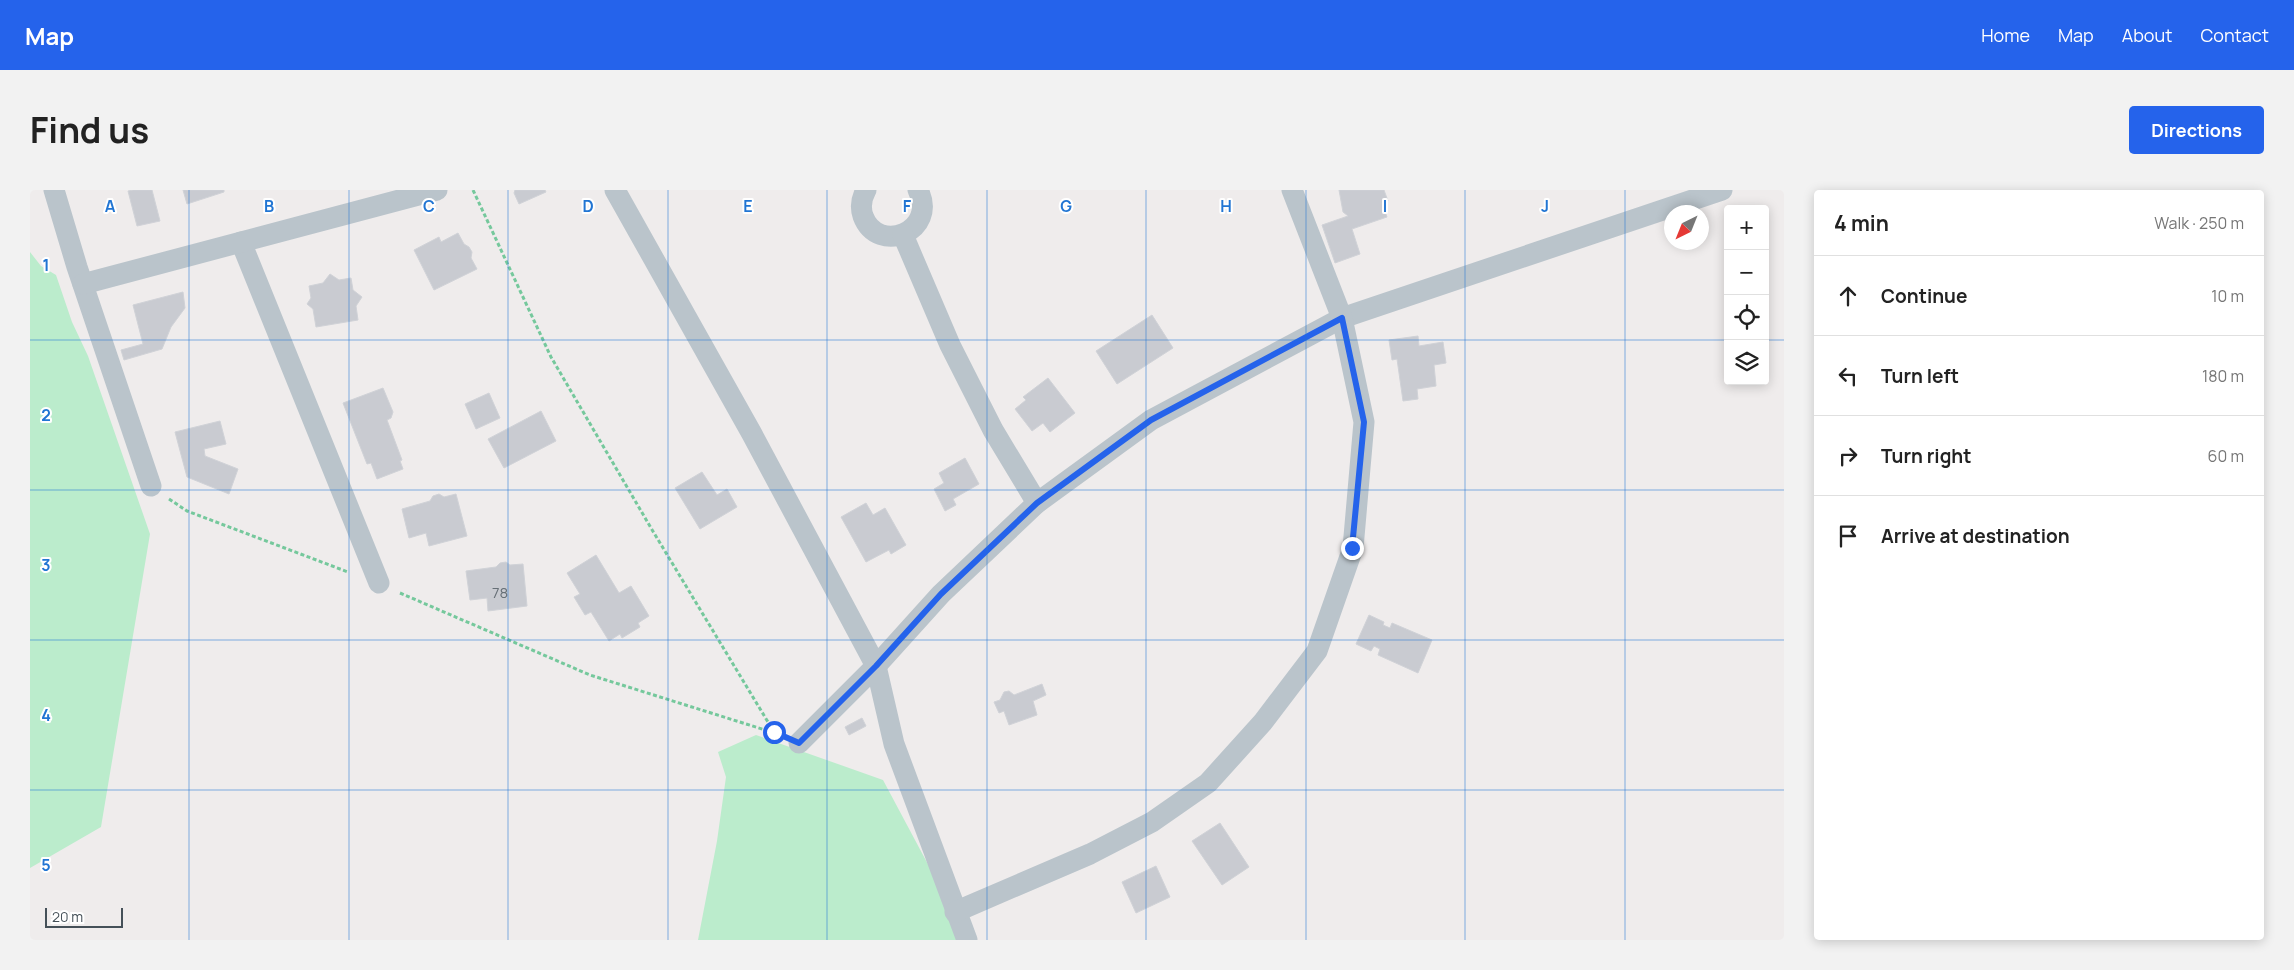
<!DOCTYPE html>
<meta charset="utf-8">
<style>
body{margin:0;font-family:Manrope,sans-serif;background:#f2f2f2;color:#222}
.controls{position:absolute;right:15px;top:15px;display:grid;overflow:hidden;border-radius:5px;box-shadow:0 2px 12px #0003}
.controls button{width:45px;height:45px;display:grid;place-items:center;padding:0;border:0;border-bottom:1px solid #e0e0e0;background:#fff;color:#222;font:25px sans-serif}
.compass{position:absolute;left:1634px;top:15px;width:45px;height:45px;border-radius:50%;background:#fff;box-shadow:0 2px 12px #0003;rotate:223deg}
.scale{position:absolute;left:15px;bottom:12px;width:78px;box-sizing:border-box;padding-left:5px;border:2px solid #455058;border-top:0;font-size:14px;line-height:18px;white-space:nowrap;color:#455058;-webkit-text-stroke:4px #fff;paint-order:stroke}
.stop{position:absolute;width:15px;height:15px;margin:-11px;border:4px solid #2563eb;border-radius:50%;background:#fff}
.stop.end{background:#2563eb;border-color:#fff;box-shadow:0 1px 5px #0008}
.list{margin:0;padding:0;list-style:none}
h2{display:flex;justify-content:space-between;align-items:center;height:65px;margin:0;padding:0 20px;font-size:21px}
h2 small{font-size:16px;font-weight:400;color:#767676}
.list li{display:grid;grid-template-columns:32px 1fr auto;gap:15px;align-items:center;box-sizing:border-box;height:80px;padding:0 20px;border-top:1px solid #e0e0e0}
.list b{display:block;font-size:19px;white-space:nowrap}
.list em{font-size:16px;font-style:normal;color:#767676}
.icon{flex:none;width:28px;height:28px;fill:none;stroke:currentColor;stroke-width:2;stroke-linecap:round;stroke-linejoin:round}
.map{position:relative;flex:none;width:1754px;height:750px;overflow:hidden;border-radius:5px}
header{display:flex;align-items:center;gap:30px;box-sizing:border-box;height:70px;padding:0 25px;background:#2563eb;color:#fff}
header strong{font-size:24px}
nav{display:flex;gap:28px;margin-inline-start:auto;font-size:18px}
.intro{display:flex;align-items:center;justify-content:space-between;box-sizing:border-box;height:120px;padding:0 30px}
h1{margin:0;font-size:35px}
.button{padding:12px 22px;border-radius:5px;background:#2563eb;color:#fff;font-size:18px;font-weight:700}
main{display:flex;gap:30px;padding:0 30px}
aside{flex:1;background:#fff;border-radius:5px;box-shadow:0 2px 12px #0003}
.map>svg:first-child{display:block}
.green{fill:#bbeccc}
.building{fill:#c9cbd1;stroke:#d0d2d7}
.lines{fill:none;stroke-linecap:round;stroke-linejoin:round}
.path{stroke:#75c89c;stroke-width:3;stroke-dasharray:4 2.5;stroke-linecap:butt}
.minor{stroke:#bac4cb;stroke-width:21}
.route{stroke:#2563eb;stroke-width:6}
.grid{fill:none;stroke:#2175d3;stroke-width:1;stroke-opacity:0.55}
.labels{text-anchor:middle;stroke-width:4;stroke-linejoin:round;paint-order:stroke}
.number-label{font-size:15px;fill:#666f76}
.grid-label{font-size:16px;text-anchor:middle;font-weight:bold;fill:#2175d3;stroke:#fff;stroke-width:4;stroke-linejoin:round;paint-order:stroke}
</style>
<header>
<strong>Map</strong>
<nav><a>Home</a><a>Map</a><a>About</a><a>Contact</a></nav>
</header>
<div class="intro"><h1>Find us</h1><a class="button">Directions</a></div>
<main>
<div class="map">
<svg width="1754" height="750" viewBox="0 0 1754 750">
<rect width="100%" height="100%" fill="#efecec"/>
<!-- green -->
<g class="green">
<polygon points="0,62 11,76 26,85 42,132 58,166 120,344 71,637 0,678"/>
<polygon points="726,545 853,590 917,710 927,750 668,750 687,651 696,587 688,562"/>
</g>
<!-- building -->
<g class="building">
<polygon points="103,0 122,0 130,31 107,36 98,1"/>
<polygon points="153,0 194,0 194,2 157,14"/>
<polygon points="485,0 515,0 516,2 489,14 484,3"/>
<polygon points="1309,0 1354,0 1358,11 1352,13 1357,27 1322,39 1330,64 1305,73 1292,35 1318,26 1313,22"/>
<polygon points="428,43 434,54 439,57 442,62 441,68 447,79 404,100 384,60 409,47 411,52"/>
<polygon points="300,84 309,90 321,88 323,100 332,107 326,116 328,130 286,137 283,119 277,114 281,108 279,96 293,93"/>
<polygon points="153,102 155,118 141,137 132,159 94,170 91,160 113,154 103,115"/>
<polygon points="1122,125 1143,158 1087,194 1066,161"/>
<polygon points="1388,146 1389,156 1413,152 1416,173 1404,175 1406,196 1387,199 1388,209 1373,211 1367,169 1362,170 1359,150"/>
<polygon points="1018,188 1045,223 1020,242 1013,233 1002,241 985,219 996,210 993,207"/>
<polygon points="353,198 363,222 361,228 357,230 372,270 370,271 373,279 347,289 341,273 337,274 313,213"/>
<polygon points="459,203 470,228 446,239 435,214"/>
<polygon points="511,221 526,251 474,278 458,249"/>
<polygon points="190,231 196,254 174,259 175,266 208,279 199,304 157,287 145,242"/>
<polygon points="935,268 949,294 923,309 926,315 915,321 904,299 914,293 909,283"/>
<polygon points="672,282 687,305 697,299 707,317 670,339 645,298"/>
<polygon points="409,304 414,307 426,304 437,346 399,356 396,343 379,348 372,319 400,311 403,306"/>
<polygon points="836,313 843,325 855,318 876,355 861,364 859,360 836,372 811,327"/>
<polygon points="566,365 589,403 601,396 619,426 608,433 610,437 592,448 590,444 579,451 561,422 555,425 544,407 550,404 537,383"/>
<polygon points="476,372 480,375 493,374 497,416 458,421 457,408 440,410 436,381 466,377 470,373"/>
<polygon points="1339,425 1354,432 1353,435 1360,438 1362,433 1402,450 1388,483 1348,465 1350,459 1344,456 1341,461 1326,454"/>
<polygon points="1012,494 1016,505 1003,511 1007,525 979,535 974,521 969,523 964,512 970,510 974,502 979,501 984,505"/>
<polygon points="832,528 836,536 819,545 815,537"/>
<polygon points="1190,633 1219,677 1192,695 1162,651"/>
<polygon points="1126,676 1140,707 1106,723 1092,692"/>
</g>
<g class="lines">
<!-- path -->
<g class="path">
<polyline points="443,0 521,167 621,338 744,542"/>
<polyline points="139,309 157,321 318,382"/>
<polyline points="370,403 560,485 748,544"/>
</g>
<!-- minor -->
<g class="minor">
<polyline points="24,0 47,77 121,296"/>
<polyline points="585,0 722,244 846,476 864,554 937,750"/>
<path d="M836 0C831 9 830 17 833 26 848 66 909 41 888 0"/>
<polyline points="873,45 920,155 963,240 1007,313"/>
<polyline points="211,52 349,393"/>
<polyline points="53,94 407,0"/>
<polyline points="769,553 846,476 911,404 1007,313 1121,230 1312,128 1692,0"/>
<polyline points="925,722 1060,664 1122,632 1178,593 1233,532 1287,461 1323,358 1334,232 1312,128 1262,0"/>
</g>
</g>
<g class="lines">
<!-- route -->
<polyline class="route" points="744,542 769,553 846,476 911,404 1007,313 1121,230 1312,128 1334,232 1322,358"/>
</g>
<!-- grid -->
<path class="grid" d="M159 0V750M319 0V750M478 0V750M638 0V750M797 0V750M957 0V750M1116 0V750M1276 0V750M1435 0V750M1595 0V750M0 150H1698M1735 150H1754M0 300H1754M0 450H1754M0 600H1754"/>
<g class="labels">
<!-- number labels -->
<g class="number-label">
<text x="470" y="408">78</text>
</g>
</g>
<g class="grid-label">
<text x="80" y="22">A</text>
<text x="239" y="22">B</text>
<text x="399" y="22">C</text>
<text x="558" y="22">D</text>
<text x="718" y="22">E</text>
<text x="877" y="22">F</text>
<text x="1036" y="22">G</text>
<text x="1196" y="22">H</text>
<text x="1355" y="22">I</text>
<text x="1515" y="22">J</text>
<text x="16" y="81">1</text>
<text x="16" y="231">2</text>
<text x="16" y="381">3</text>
<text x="16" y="531">4</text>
<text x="16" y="681">5</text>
</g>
</svg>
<div class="controls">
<button>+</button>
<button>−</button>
<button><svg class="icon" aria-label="locate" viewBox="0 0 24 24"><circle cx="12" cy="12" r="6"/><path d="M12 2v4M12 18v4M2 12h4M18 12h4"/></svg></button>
<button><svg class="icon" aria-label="layers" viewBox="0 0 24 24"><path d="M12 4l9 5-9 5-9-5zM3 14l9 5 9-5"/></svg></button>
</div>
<svg class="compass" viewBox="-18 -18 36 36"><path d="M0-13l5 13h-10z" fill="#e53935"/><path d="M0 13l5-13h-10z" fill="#767676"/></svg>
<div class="scale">20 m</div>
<div class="stop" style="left:744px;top:542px"></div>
<div class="stop end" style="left:1322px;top:358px"></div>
</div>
<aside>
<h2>4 min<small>Walk · 250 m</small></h2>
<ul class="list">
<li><svg class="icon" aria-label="ahead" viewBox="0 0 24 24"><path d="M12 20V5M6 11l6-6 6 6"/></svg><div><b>Continue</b></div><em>10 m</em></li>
<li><svg class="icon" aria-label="left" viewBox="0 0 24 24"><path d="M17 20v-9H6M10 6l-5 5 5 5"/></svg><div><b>Turn left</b></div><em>180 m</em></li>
<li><svg class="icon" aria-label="right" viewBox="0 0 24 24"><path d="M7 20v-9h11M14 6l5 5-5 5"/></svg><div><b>Turn right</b></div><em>60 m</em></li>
<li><svg class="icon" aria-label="arrive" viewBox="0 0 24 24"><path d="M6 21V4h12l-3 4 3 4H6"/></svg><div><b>Arrive at destination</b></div></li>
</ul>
</aside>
</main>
